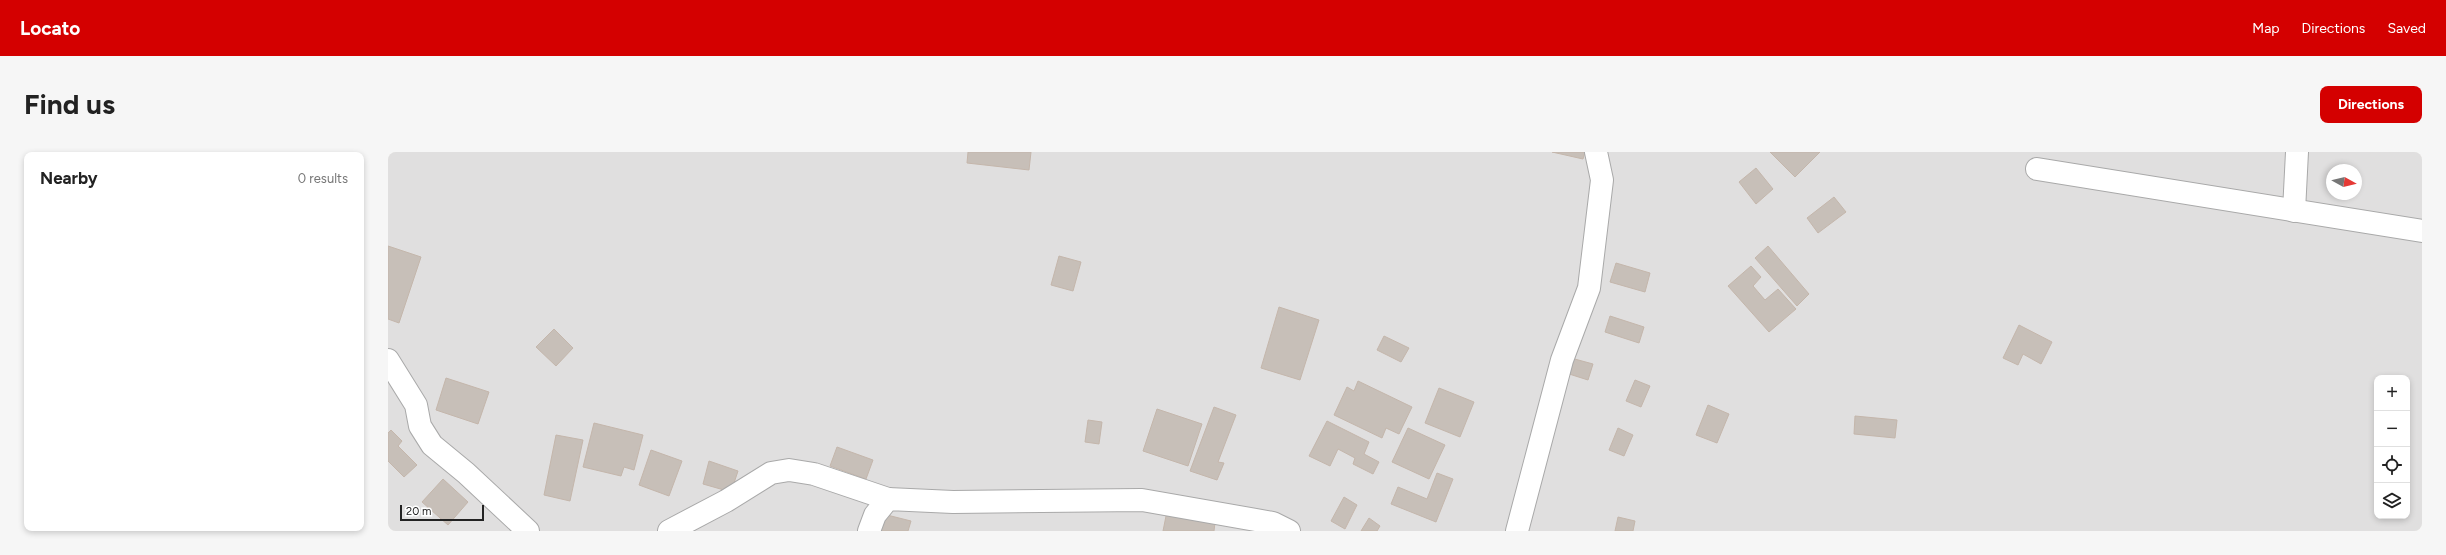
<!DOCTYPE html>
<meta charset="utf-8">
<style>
body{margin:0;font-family:Figtree,sans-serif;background:#f6f6f6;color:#222}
.controls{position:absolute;right:12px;bottom:12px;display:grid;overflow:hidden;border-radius:8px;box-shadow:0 2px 6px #0003}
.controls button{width:36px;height:36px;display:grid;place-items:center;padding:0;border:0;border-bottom:1px solid #e0e0e0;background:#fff;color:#222;font:20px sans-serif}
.compass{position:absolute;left:1938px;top:12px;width:36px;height:36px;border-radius:50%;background:#fff;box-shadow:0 2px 6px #0003;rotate:98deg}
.scale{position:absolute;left:12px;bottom:10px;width:84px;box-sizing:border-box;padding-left:4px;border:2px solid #222;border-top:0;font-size:11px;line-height:14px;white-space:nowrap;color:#222;-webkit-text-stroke:3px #fff;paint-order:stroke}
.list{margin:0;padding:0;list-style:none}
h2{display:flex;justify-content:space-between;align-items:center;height:52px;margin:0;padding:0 16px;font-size:17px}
h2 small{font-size:13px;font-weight:400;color:#767676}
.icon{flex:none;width:22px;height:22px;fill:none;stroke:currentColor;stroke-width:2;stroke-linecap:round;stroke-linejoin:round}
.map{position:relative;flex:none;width:2034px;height:379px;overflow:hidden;border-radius:8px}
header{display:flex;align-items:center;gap:24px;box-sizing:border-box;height:56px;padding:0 20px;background:#d40000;color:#fff}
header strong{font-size:19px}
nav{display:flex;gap:22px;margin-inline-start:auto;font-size:14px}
.intro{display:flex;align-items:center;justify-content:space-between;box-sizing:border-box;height:96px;padding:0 24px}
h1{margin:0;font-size:28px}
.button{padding:10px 18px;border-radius:8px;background:#d40000;color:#fff;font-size:14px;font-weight:700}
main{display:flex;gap:24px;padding:0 24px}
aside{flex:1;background:#fff;border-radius:8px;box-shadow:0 2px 6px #0003}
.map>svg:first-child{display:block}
.residential{fill:#e0dfdf;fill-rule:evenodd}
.building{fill:#c7bfb8;stroke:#c4b6ab}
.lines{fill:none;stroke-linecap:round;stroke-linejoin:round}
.street-casing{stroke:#a9a9a9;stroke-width:24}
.street{stroke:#fff;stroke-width:22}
</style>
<header>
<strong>Locato</strong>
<nav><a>Map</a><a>Directions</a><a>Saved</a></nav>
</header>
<div class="intro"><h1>Find us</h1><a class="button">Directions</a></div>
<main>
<aside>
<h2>Nearby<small>0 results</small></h2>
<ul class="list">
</ul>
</aside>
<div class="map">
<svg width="2034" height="379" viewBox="0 0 2034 379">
<rect width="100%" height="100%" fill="#f2efe9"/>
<!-- residential -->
<path class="residential" d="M0 0H2034V379H0ZM1944 18H1968V42H1944ZM1989 226H2019V364H1989Z"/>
<!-- building -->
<g class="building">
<polygon points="580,0 643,0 641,18 579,11"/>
<polygon points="1164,0 1197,0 1195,7"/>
<polygon points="1382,0 1432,0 1407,25"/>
<polygon points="1368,16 1385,37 1368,52 1351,30"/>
<polygon points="1446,45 1458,60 1430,81 1419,66"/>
<polygon points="0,94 33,105 11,171 0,167"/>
<polygon points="1380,94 1421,142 1409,154 1367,106"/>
<polygon points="671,104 693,110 685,139 663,133"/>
<polygon points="1228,111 1262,121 1257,140 1222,130"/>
<polygon points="1363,114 1373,125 1365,134 1377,148 1390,137 1408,157 1381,180 1340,134"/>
<polygon points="891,155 931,168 912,228 873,216"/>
<polygon points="1222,164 1256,175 1251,191 1217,180"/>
<polygon points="1631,173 1664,190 1653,212 1635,202 1630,213 1615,206"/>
<polygon points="166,177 185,196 168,214 148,195"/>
<polygon points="996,184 1021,196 1013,210 989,198"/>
<polygon points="1183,206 1205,212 1200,228 1178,221"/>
<polygon points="58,226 101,240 90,272 48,258"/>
<polygon points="1247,228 1262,234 1253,255 1238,249"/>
<polygon points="970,229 1024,255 1011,282 998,276 994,286 946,263 959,235 966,239"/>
<polygon points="1051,236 1086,250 1072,285 1037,271"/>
<polygon points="1320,253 1341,262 1329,291 1308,283"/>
<polygon points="826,255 848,263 830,310 836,311 829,328 802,319"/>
<polygon points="769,257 814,272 800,314 755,299"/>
<polygon points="1467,264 1509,268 1507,286 1466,282"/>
<polygon points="700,268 714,270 711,292 697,290"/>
<polygon points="939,269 981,290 976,302 991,310 985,322 965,312 967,306 950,297 942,314 921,304"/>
<polygon points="206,271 255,283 246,318 236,315 233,324 195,315"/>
<polygon points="1020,276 1057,293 1041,327 1004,310"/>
<polygon points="1230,276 1245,283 1236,304 1221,298"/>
<polygon points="3,278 14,289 10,294 29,313 16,325 0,309 0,281"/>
<polygon points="168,283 195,288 182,349 156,343"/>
<polygon points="449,295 485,308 478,327 442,314"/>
<polygon points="263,298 294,309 281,344 251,333"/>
<polygon points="321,309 350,319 343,340 315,332"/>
<polygon points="1049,321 1065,327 1048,370 1003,352 1010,335 1039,347"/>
<polygon points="55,327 80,350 60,373 34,350"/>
<polygon points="956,345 969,353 957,377 943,369"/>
<polygon points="780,354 827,371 826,379 775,379"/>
<polygon points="495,362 523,369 520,379 491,379"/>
<polygon points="1230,365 1247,369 1245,379 1227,379"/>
<polygon points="981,366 992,374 989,379 973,379"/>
</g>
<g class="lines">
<!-- street casing -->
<g class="street-casing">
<g id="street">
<polyline points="1649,17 2034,79"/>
<polyline points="1906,59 1909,0"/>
<polyline points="0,208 28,253 32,274 44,293 78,321 140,379"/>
<polyline points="281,379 338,349 383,321 401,318 426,322 500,347"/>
<polyline points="481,379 487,363 500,347 565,350 754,348 885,371 901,379"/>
<polyline points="1129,379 1174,208 1201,136 1214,28 1208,0"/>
</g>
</g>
<!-- street -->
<use href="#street" class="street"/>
</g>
</svg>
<div class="controls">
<button>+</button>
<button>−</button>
<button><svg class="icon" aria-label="locate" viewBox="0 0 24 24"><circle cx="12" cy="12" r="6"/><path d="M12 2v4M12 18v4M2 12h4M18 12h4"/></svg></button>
<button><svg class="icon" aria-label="layers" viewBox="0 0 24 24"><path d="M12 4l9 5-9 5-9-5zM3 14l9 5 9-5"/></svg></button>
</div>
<svg class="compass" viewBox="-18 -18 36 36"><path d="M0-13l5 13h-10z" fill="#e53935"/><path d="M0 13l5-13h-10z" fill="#767676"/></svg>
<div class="scale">20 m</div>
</div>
</main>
